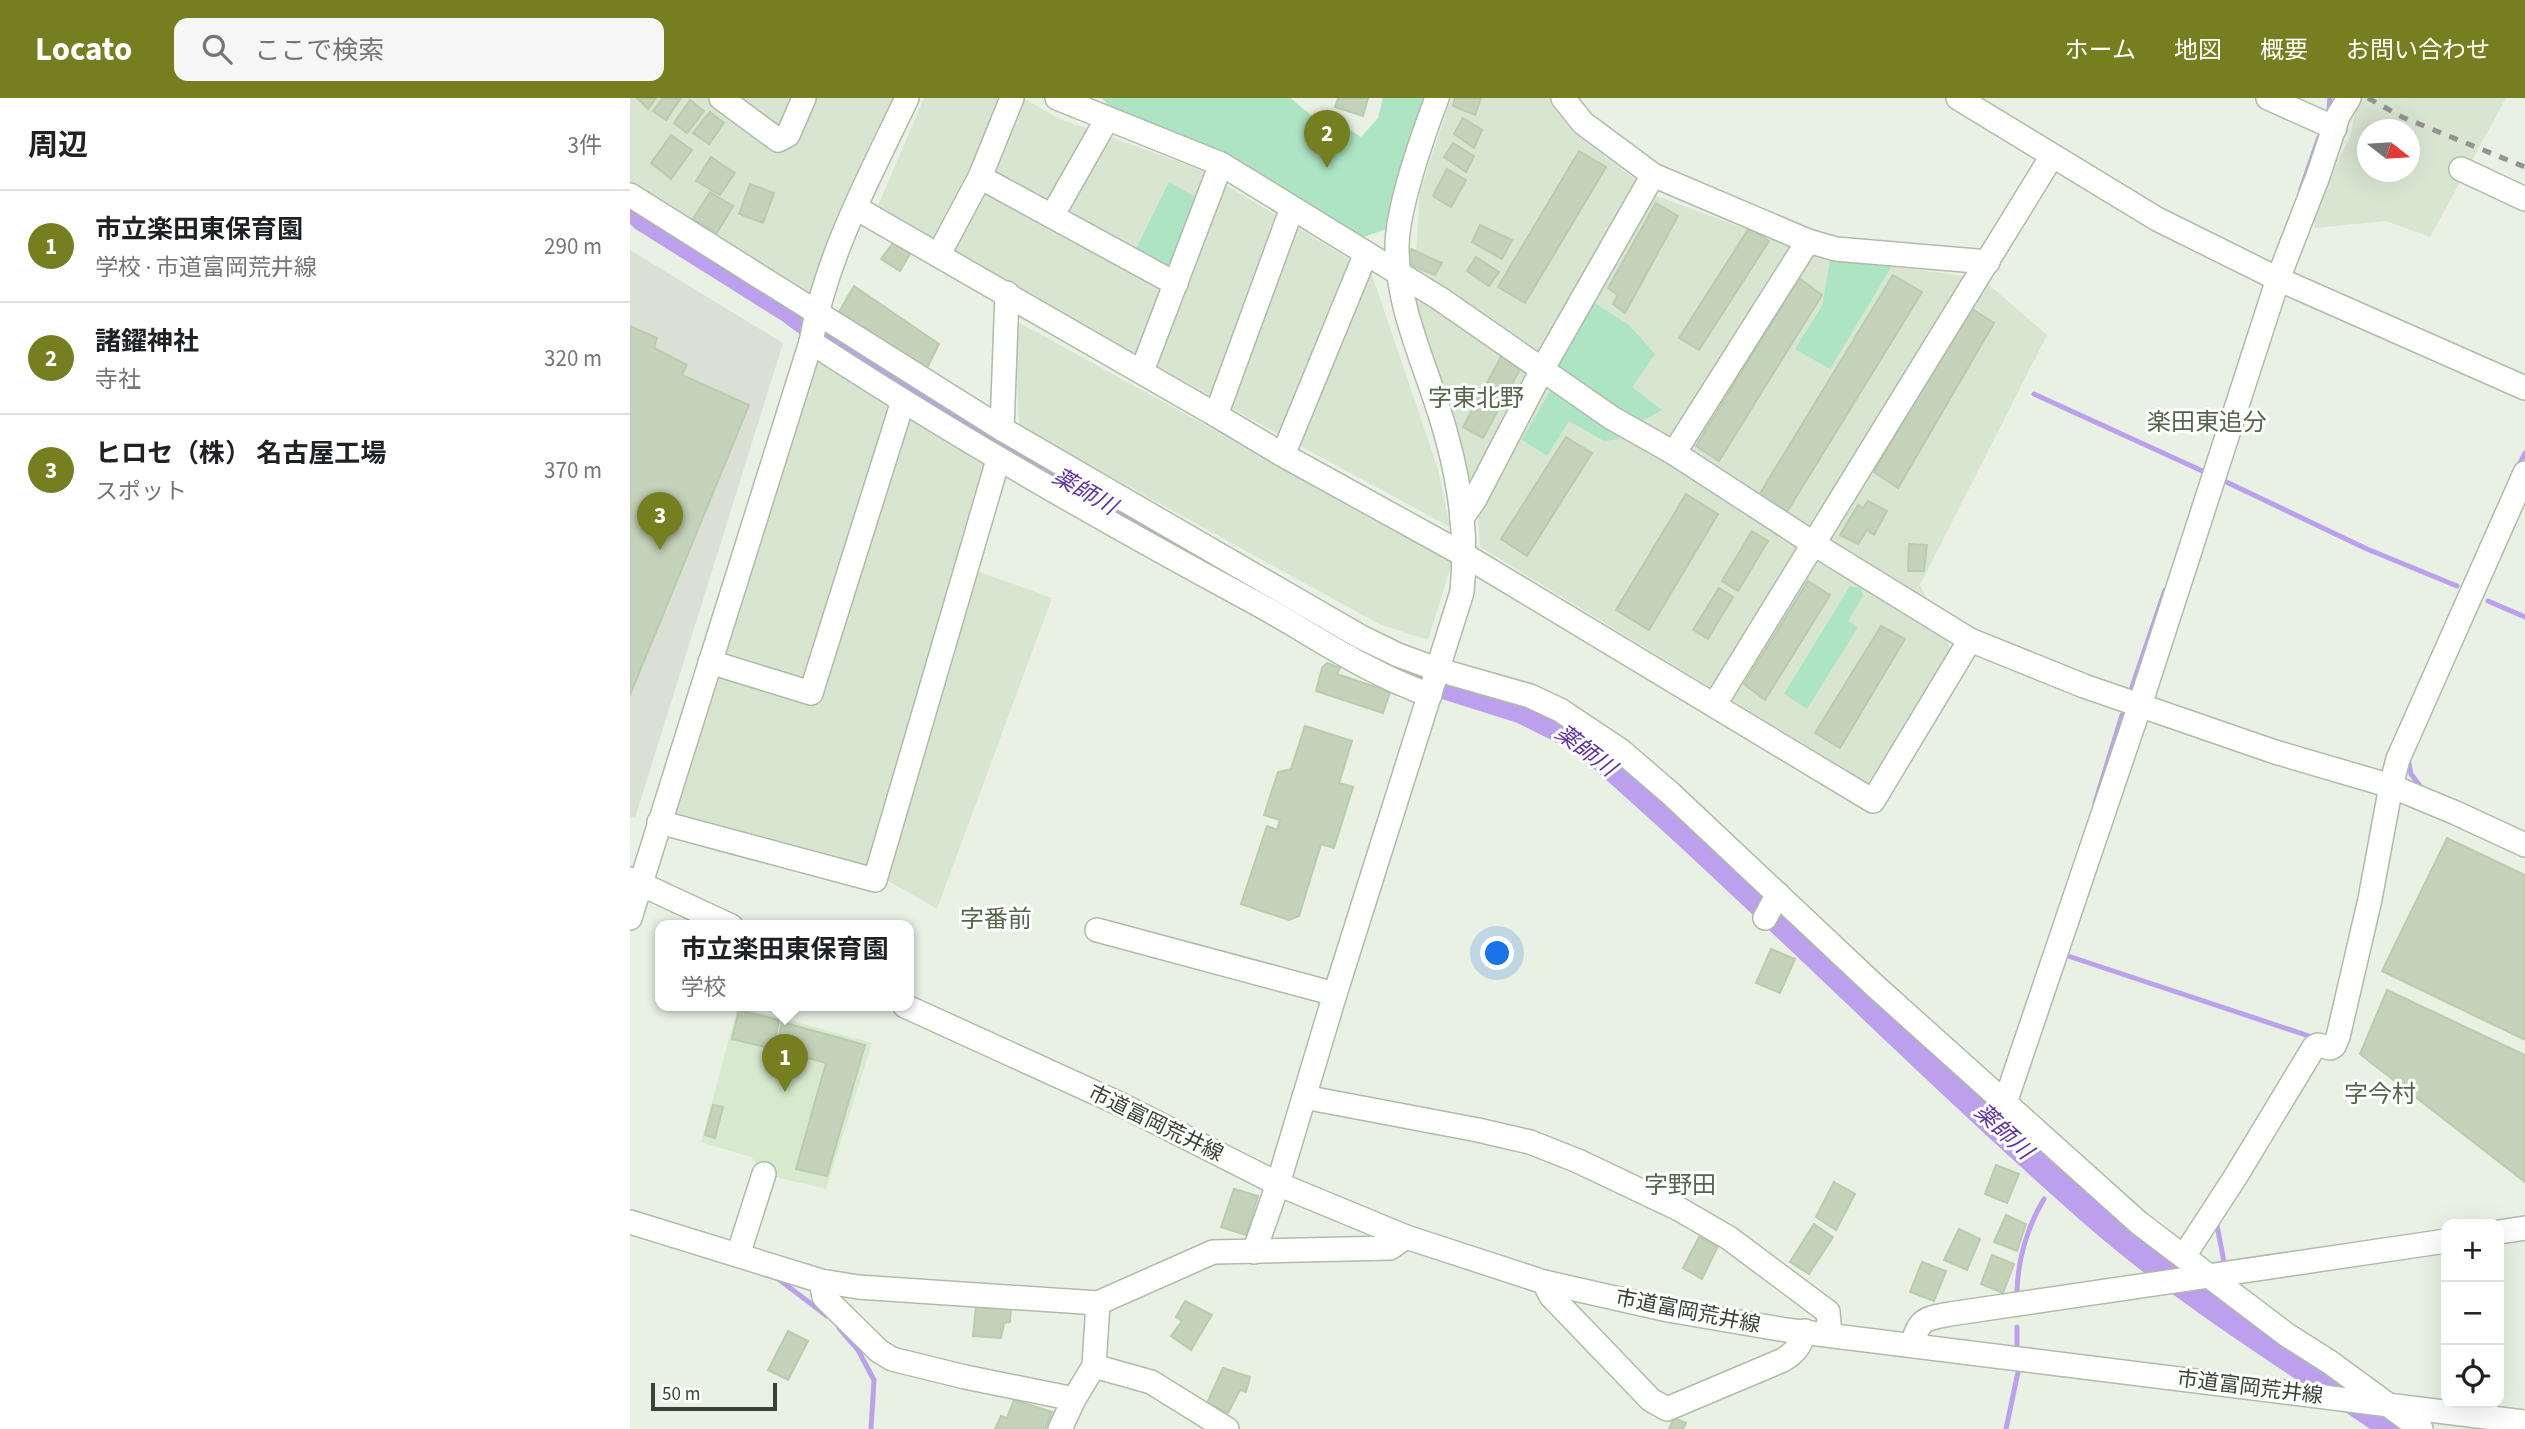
<!DOCTYPE html>
<html lang="ja">
<meta charset="utf-8">
<style>
body{margin:0;font-family:"Source Sans 3","Noto Sans JP",sans-serif;background:#f6f6f6;color:#202124}
.controls{position:absolute;right:21px;bottom:21px;display:grid;overflow:hidden;border-radius:14px;box-shadow:0 7px 28px #0002}
.controls button{width:63px;height:63px;display:grid;place-items:center;padding:0;border:0;border-bottom:2px solid #e0e0e0;background:#fff;color:#202124;font:35px sans-serif}
.compass{position:absolute;left:1727px;top:21px;width:63px;height:63px;border-radius:50%;background:#fff;box-shadow:0 7px 28px #0002;rotate:107deg}
.scale{position:absolute;left:21px;bottom:18px;width:126px;box-sizing:border-box;padding-left:7px;border:4px solid #3a4234;border-top:0;font-size:19px;line-height:24px;white-space:nowrap;color:#3a4234;-webkit-text-stroke:5px #fff;paint-order:stroke}
.you{position:absolute;left:868px;top:856px;width:24px;height:24px;margin:-18px;border:5px solid #fff;border-radius:50%;background:#1a73e8;box-shadow:0 0 0 10px #1a73e833}
.badge{display:grid;place-items:center;width:46px;height:46px;border-radius:50%;background:#757f1f;color:#fff;font-size:23px;font-weight:700}
.pin{position:absolute;translate:-50% -58px;filter:drop-shadow(0 2px 4px #0008)}
.pin::after{content:'';position:absolute;top:37px;width:24px;height:21px;background:inherit;clip-path:polygon(0 0,100% 0,50% 100%)}
.popup{position:absolute;left:25px;top:822px;width:259px;height:91px;box-sizing:border-box;display:grid;place-content:center;border-radius:14px;background:#fff;filter:drop-shadow(0 2px 5px #0005);font-size:23px;white-space:nowrap;color:#757577}
.popup b{font-size:26px;color:#202124}
.popup::after{content:'';position:absolute;left:50%;top:100%;margin-left:-14px;border:14px solid transparent;border-top-color:#fff}
.list{margin:0;padding:0;list-style:none}
h2{display:flex;justify-content:space-between;align-items:center;height:91px;margin:0;padding:0 28px;font-size:30px}
h2 small{font-size:23px;font-weight:400;color:#757577}
.list li{display:grid;grid-template-columns:46px 1fr auto;gap:21px;align-items:center;box-sizing:border-box;height:112px;padding:0 28px;border-top:2px solid #e0e0e0}
.list b{display:block;font-size:26px;white-space:nowrap}
.list p{margin:0;font-size:23px;white-space:nowrap;color:#757577}
.list em{font-size:23px;font-style:normal;color:#757577}
.icon{flex:none;width:38px;height:38px;fill:none;stroke:currentColor;stroke-width:2;stroke-linecap:round;stroke-linejoin:round}
.map{position:relative;flex:none;width:1895px;height:1331px;overflow:hidden}
header{display:flex;align-items:center;gap:42px;box-sizing:border-box;height:98px;padding:0 35px;background:#757f1f;color:#fff}
header strong{font-size:33px}
nav{display:flex;gap:38px;margin-inline-start:auto;font-size:24px}
.search{width:490px;height:63px;background:#f6f6f6;display:flex;align-items:center;gap:18px;box-sizing:border-box;padding:0 24px;border-radius:14px;color:#757577;font-size:26px}
main{display:flex}
aside{flex:1;background:#fff}
.map>svg:first-child{display:block}
.residential{fill:#d8e5d1;fill-rule:evenodd}
.industrial{fill:#dae0d5}
.education{fill:#d7eacd}
.green{fill:#ade4c3}
.lines{fill:none;stroke-linecap:round;stroke-linejoin:round}
.stream{stroke:#bca0ed;stroke-width:5}
.river{stroke:#bca0ed;stroke-width:30}
.building{fill:#c4d2b9;stroke:#baccad;stroke-width:2}
.minor-casing{stroke:#afbca6;stroke-width:26}
.minor{stroke:#fff;stroke-width:23}
.rail{stroke:#939393;stroke-width:5;stroke-dasharray:9 9;stroke-linecap:butt}
.labels{text-anchor:middle;stroke-width:6;stroke-linejoin:round;paint-order:stroke}
.street-label{font-size:21px;fill:#3a4234;stroke:#fff}
.water-label{font-size:23px;font-style:italic;fill:#5e32a9;stroke:#fff}
.quarter-label{font-size:24px;fill:#57654b;stroke:#fff}
</style>
<header>
<strong>Locato</strong>
<div class="search"><svg class="icon" aria-label="search" viewBox="0 0 24 24"><circle cx="10" cy="10" r="6"/><path d="M15 15l6 6"/></svg>ここで検索</div>
<nav><a>ホーム</a><a>地図</a><a>概要</a><a>お問い合わせ</a></nav>
</header>
<main>
<aside>
<h2>周辺<small>3件</small></h2>
<ul class="list">
<li><span class="badge">1</span><div><b>市立楽田東保育園</b><p>学校 · 市道富岡荒井線</p></div><em>290 m</em></li>
<li><span class="badge">2</span><div><b>諸鑃神社</b><p>寺社</p></div><em>320 m</em></li>
<li><span class="badge">3</span><div><b>ヒロセ（株） 名古屋工場</b><p>スポット</p></div><em>370 m</em></li>
</ul>
</aside>
<div class="map">
<svg width="1895" height="1331" viewBox="0 0 1895 1331">
<rect width="100%" height="100%" fill="#e8f1e3"/>
<!-- residential -->
<g class="residential">
<polygon points="0,0 266,0 181,196 0,88"/>
<polygon points="294,0 393,0 430,21 569,71 741,174 808,371 820,429 639,331 366,178 248,108"/>
<polygon points="821,0 923,0 943,34 1027,98 1190,159 1327,177 1358,186 1417,237 1290,487 1321,552 1238,685 850,449 848,418 783,201 790,93"/>
<path d="M1728 0H1876L1800 139 1756 123 1685 130 1684 110 1720 39ZM1738 32H1780V74H1738Z"/>
<polygon points="384,222 681,385 822,465 798,542 749,526 389,328"/>
<polygon points="198,262 353,358 358,368 333,468 422,500 307,811 257,782 41,717 180,267"/>
</g>
<!-- industrial -->
<polygon class="industrial" points="0,152 153,245 5,720 0,719"/>
<!-- education -->
<polygon class="education" points="108,908 242,945 196,1091 134,1076 121,1059 71,1044"/>
<!-- green -->
<g class="green">
<polygon points="472,0 660,0 686,21 711,26 731,39 748,20 753,0 799,0 762,129 728,141 489,20"/>
<polygon points="539,84 569,101 540,169 506,151"/>
<polygon points="1200,163 1263,166 1200,271 1165,251 1192,208"/>
<polygon points="960,202 999,227 1025,256 1002,289 1032,312 1008,325 922,264"/>
<polygon points="923,288 974,323 990,341 974,343 939,323 917,358 892,342"/>
<polygon points="1220,488 1231,490 1233,498 1218,523 1228,529 1177,611 1154,596"/>
</g>
<g class="lines">
<!-- stream -->
<g class="stream">
<polyline points="1699,11 1700,0"/>
<polyline points="1671,91 1689,39"/>
<polyline points="173,222 173,221"/>
<polyline points="1404,296 1579,376"/>
<polyline points="1887,371 1895,355"/>
<polyline points="1588,380 1737,451 1827,488"/>
<polyline points="1858,503 1895,519"/>
<polyline points="1502,589 1535,492"/>
<polyline points="1778,661 1781,676 1793,692"/>
<polyline points="1465,705 1492,617"/>
<polyline points="1432,856 1685,940"/>
<polyline points="1425,1087 1430,1081"/>
<polyline points="1586,1122 1594,1164 1588,1166"/>
<polyline points="147,1180 197,1218"/>
<path d="M1387 1197C1387 1164 1397 1129 1414 1101"/>
<polyline points="1387,1229 1387,1248"/>
<polyline points="209,1230 228,1252 244,1282 241,1331"/>
<polyline points="1376,1331 1388,1274"/>
</g>
<!-- river -->
<g class="river">
<polyline points="13,118 158,209 214,250 300,304 423,377 613,483"/>
<path d="M653 507 757 568 893 611 941 635 965 652C1136 802 1295 966 1466 1116 1559 1197 1666 1262 1767 1331"/>
</g>
</g>
<!-- building -->
<g class="building">
<polygon points="7,0 26,0 18,11"/>
<polygon points="33,0 51,0 36,22 23,13"/>
<polygon points="708,0 738,0 733,18 705,9"/>
<polygon points="825,0 851,0 845,17 823,8"/>
<polygon points="60,2 74,13 57,35 44,25"/>
<polygon points="80,14 94,25 79,46 63,35"/>
<polygon points="833,20 852,32 844,50 824,36"/>
<polygon points="41,37 62,52 41,81 21,65"/>
<polygon points="823,45 844,58 836,74 814,59"/>
<polygon points="949,53 976,69 895,205 868,189"/>
<polygon points="81,59 105,75 90,97 66,83"/>
<polygon points="817,71 836,82 821,109 803,98"/>
<polygon points="120,86 144,95 133,125 109,116"/>
<polygon points="80,94 103,108 87,135 63,121"/>
<polygon points="1026,105 1048,118 995,215 983,206 988,197 978,190"/>
<polygon points="850,127 882,142 872,161 842,144"/>
<polygon points="1119,130 1139,143 1069,252 1049,240"/>
<polygon points="263,145 280,156 270,173 251,161"/>
<polygon points="781,151 812,165 805,177 774,164"/>
<polygon points="846,159 869,174 859,188 837,173"/>
<polygon points="1263,177 1292,194 1157,414 1129,397"/>
<polygon points="1169,180 1192,197 1089,363 1066,348"/>
<polygon points="224,188 309,246 295,274 209,214"/>
<polygon points="1339,209 1364,225 1268,390 1244,374"/>
<polygon points="0,228 27,240 24,250 57,267 52,277 119,307 0,597"/>
<polygon points="873,255 893,266 853,340 833,329"/>
<polygon points="936,339 962,355 897,458 871,441"/>
<polygon points="1056,396 1088,416 1019,532 986,512"/>
<polygon points="1238,403 1257,413 1244,437 1237,432 1228,446 1210,437 1228,407 1233,410"/>
<polygon points="1122,433 1138,443 1108,493 1092,483"/>
<polygon points="1279,446 1297,447 1294,473 1278,473"/>
<polygon points="1178,483 1200,497 1135,602 1114,586"/>
<polygon points="1089,490 1103,499 1078,541 1063,532"/>
<polygon points="1251,528 1275,541 1210,650 1185,635"/>
<polygon points="697,565 710,570 707,576 760,594 753,615 686,593 692,570"/>
<polygon points="675,628 722,643 709,685 723,689 704,750 691,746 669,818 659,822 611,806 637,728 647,732 650,722 634,717 648,674 661,671"/>
<polygon points="1817,740 1895,777 1895,942 1752,873"/>
<polygon points="1141,851 1165,861 1150,895 1126,885"/>
<polygon points="1757,892 1895,957 1895,1084 1730,956"/>
<polygon points="109,912 149,922 143,951 102,941"/>
<polygon points="152,924 235,947 197,1078 166,1071 196,965 146,951"/>
<polygon points="83,1007 93,1009 85,1040 75,1037"/>
<polygon points="1366,1067 1389,1076 1377,1105 1355,1096"/>
<polygon points="1204,1084 1225,1096 1206,1132 1186,1119"/>
<polygon points="604,1091 628,1098 616,1137 591,1129"/>
<polygon points="1376,1117 1396,1126 1387,1153 1364,1144"/>
<polygon points="1184,1126 1203,1139 1179,1176 1160,1164"/>
<polygon points="1329,1131 1350,1141 1337,1172 1314,1162"/>
<polygon points="1069,1139 1088,1148 1072,1181 1053,1170"/>
<polygon points="1362,1157 1384,1166 1373,1195 1351,1186"/>
<polygon points="1292,1164 1316,1173 1304,1203 1280,1194"/>
<polygon points="555,1203 582,1217 561,1252 541,1238 552,1223 546,1219"/>
<polygon points="346,1208 381,1209 380,1224 374,1225 371,1240 343,1238"/>
<polygon points="158,1233 178,1243 158,1282 138,1272"/>
<polygon points="593,1270 620,1279 616,1294 610,1292 598,1315 577,1305"/>
<polygon points="384,1302 422,1314 415,1331 365,1331 371,1318 377,1320"/>
<polygon points="1044,1320 1056,1325 1053,1331 1039,1331"/>
</g>
<g class="lines">
<!-- minor casing -->
<g class="minor-casing">
<g id="minor">
<polyline points="91,0 148,42 158,37 174,0"/>
<polyline points="427,0 591,66 809,200 982,320 1044,355 1184,446 1340,542 1454,588 1645,654 1761,688 1826,715 1895,747"/>
<polyline points="933,0 953,25 1023,77 1178,143 1206,151 1358,164"/>
<polyline points="1328,0 1527,121 1648,181 1895,290"/>
<polyline points="1638,0 1705,30"/>
<polyline points="1831,71 1895,101"/>
<polyline points="350,79 546,186"/>
<polyline points="0,97 372,331 731,539 768,557 809,572 900,598 930,612 990,652 1040,695 1244,887 1509,1125 1657,1237 1701,1265 1791,1331"/>
<polyline points="226,110 586,317 662,110"/>
<polyline points="422,118 477,21"/>
<polyline points="309,156 350,79 382,0"/>
<path d="M181 244C324 338 472 422 622 503 681 535 736 575 800 597"/>
<polyline points="512,273 591,66"/>
<polyline points="586,317 653,357 836,458 1243,703 1340,542"/>
<polyline points="372,331 377,195"/>
<polyline points="1044,355 1178,143"/>
<polyline points="653,357 736,155"/>
<polyline points="832,420 845,401 913,270 1023,77"/>
<polyline points="80,564 181,595 273,303"/>
<polyline points="1085,606 1422,58"/>
<polyline points="29,724 245,782 368,362"/>
<polyline points="0,781 101,828"/>
<path d="M0 820 181 244C196 158 240 78 277 0"/>
<polyline points="1135,820 1148,796"/>
<polyline points="467,832 705,896"/>
<polyline points="275,908 490,1006 648,1086 776,1139 914,1184 1038,1212 1156,1232 1895,1324"/>
<polyline points="674,999 848,1032 900,1044 948,1063 1049,1111 1099,1140 1198,1214 1200,1237"/>
<polyline points="1375,1005 1510,607 1648,181 1688,78 1708,18 1719,0"/>
<polyline points="0,1124 191,1183 228,1189 468,1205 583,1154 760,1150 776,1139"/>
<polyline points="1869,1134 1895,1130"/>
<path d="M624 1154 648 1086 705 896 832 494C837 443 831 390 817 340 801 277 767 216 767 149 767 111 793 37 807 0"/>
<polyline points="108,1157 134,1076"/>
<polyline points="1554,1158 1606,1078 1684,949 1688,947 1700,950 1704,948 1708,939 1740,801 1761,688 1768,661 1895,375"/>
<polyline points="191,1183 194,1199 249,1253 262,1261 335,1279 444,1301"/>
<path d="M914 1184 921 1198 1021 1302 1037 1311 1153 1262C1166 1254 1170 1248 1175 1233"/>
<path d="M1282 1247C1290 1220 1294 1221 1320 1216L1816 1143"/>
<polyline points="464,1268 468,1205"/>
<polyline points="430,1331 444,1301 464,1268 521,1284 597,1331"/>
</g>
</g>
<!-- minor -->
<use href="#minor" class="minor"/>
<!-- rail -->
<polyline class="rail" points="1738,0 1772,19 1895,69"/>
</g>
<g class="labels">
<!-- street labels -->
<g class="street-label">
<text transform="translate(526 1025) rotate(26)" y="7">市道富岡荒井線</text>
<text transform="translate(1058 1213) rotate(11)" y="7">市道富岡荒井線</text>
<text transform="translate(1620 1289) rotate(7)" y="7">市道富岡荒井線</text>
</g>
<!-- water labels -->
<g class="water-label">
<text transform="translate(455 393) rotate(30)" y="8">薬師川</text>
<text transform="translate(956 652) rotate(37)" y="8">薬師川</text>
<text transform="translate(1374 1033) rotate(43)" y="8">薬師川</text>
</g>
<!-- quarter labels -->
<g class="quarter-label">
<text x="846" y="308">字東北野</text>
<text x="1577" y="332">楽田東追分</text>
<text x="366" y="829">字番前</text>
<text x="1750" y="1004">字今村</text>
<text x="1050" y="1095">字野田</text>
</g>
</g>
</svg>
<div class="controls">
<button>+</button>
<button>−</button>
<button><svg class="icon" aria-label="locate" viewBox="0 0 24 24"><circle cx="12" cy="12" r="6"/><path d="M12 2v4M12 18v4M2 12h4M18 12h4"/></svg></button>
</div>
<svg class="compass" viewBox="-18 -18 36 36"><path d="M0-13l5 13h-10z" fill="#e53935"/><path d="M0 13l5-13h-10z" fill="#757577"/></svg>
<div class="scale">50 m</div>
<div class="you"></div>
<div class="pin badge" style="left:155px;top:994px">1</div>
<div class="popup"><b>市立楽田東保育園</b>学校</div>
<div class="pin badge" style="left:697px;top:70px">2</div>
<div class="pin badge" style="left:30px;top:452px">3</div>
</div>
</main>
